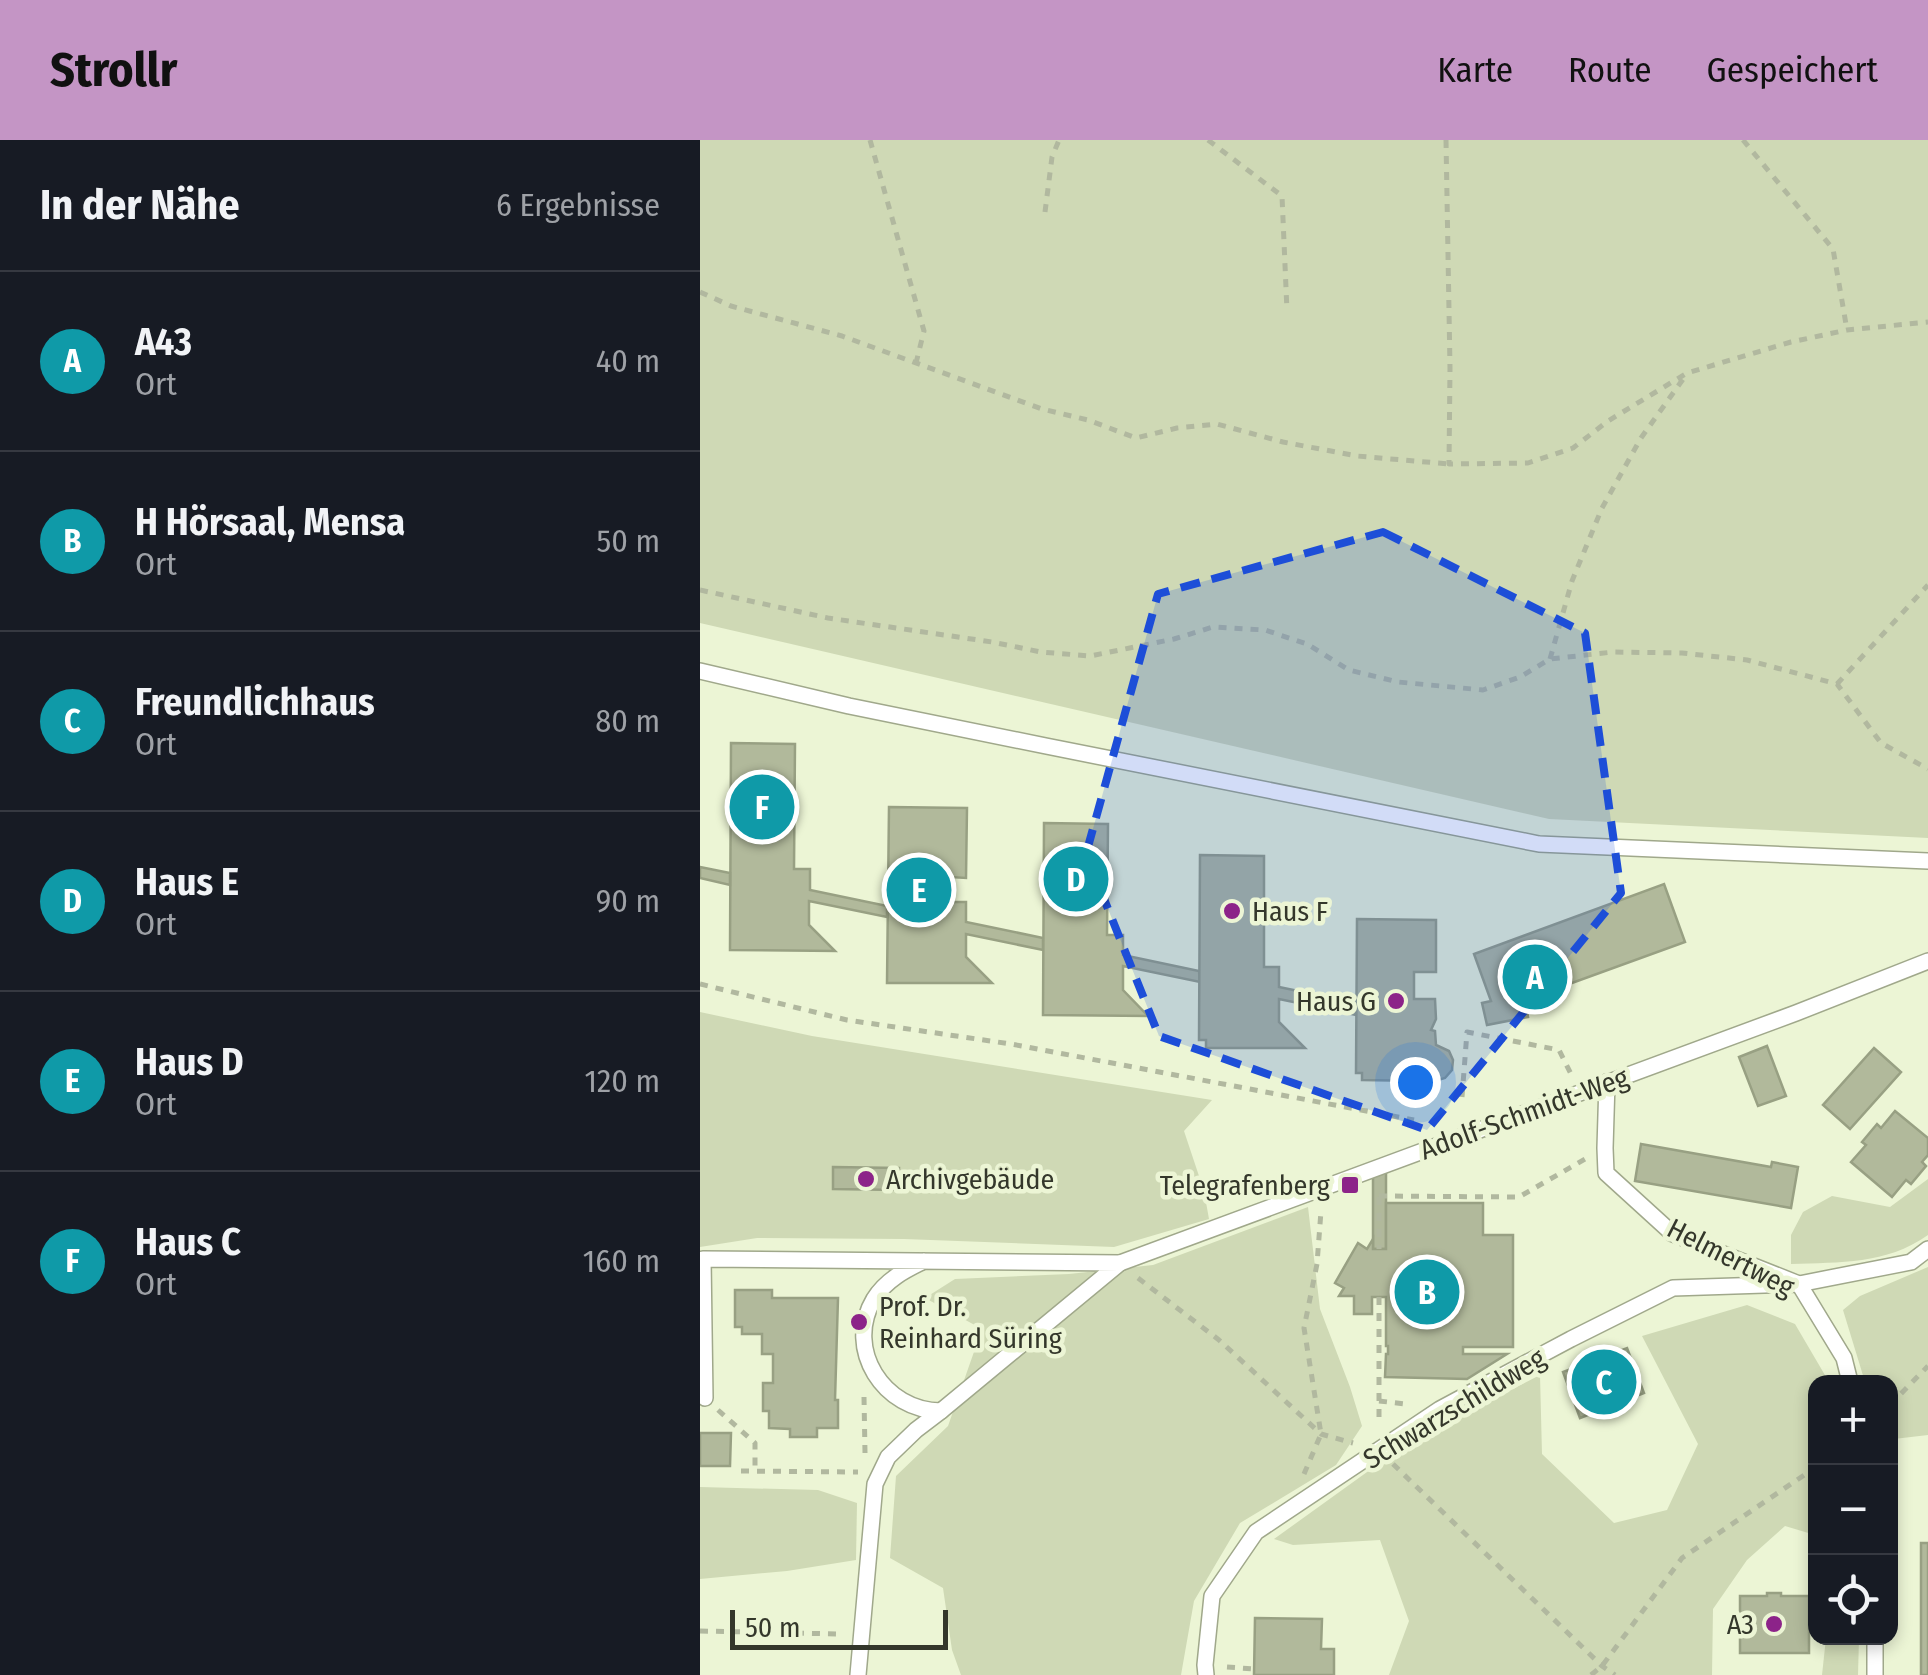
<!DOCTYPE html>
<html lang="de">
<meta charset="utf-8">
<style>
body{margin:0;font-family:"Fira Sans Condensed",sans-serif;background:#20242c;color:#f1f3f6}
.controls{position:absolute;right:30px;bottom:30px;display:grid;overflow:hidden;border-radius:20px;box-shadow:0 5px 15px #0003}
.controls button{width:90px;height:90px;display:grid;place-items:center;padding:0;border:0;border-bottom:2px solid #363941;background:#171b24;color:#f1f3f6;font:50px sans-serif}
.scale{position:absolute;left:30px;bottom:25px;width:218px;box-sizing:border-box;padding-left:10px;border:5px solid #34372b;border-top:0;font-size:28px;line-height:35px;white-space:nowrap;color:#34372b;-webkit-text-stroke:8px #ecf5d5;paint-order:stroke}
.you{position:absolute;left:715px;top:942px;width:35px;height:35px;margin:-25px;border:8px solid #fff;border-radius:50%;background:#1a73e8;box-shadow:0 0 0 15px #1a73e833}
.badge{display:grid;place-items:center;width:65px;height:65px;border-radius:50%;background:#c495c5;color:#fff;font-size:32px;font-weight:700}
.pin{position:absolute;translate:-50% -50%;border:5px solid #fff;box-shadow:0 2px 10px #0006}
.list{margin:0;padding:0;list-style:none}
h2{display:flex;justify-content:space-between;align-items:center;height:130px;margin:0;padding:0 40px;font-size:42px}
h2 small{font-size:32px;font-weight:400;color:#9ea1a6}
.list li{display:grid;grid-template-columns:65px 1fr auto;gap:30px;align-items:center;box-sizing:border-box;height:180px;padding:0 40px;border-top:2px solid #363941}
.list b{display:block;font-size:38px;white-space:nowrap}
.list p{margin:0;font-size:32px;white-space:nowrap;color:#9ea1a6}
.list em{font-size:32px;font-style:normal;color:#9ea1a6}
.icon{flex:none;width:55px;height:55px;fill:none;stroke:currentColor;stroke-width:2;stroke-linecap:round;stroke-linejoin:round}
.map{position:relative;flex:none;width:1228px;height:1535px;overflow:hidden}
header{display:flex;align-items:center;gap:60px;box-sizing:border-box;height:140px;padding:0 50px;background:#c495c5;color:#111}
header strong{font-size:48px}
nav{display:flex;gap:55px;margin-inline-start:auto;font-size:35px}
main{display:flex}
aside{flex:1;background:#171b24}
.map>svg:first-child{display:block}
.green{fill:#cfd9b5}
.building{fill:#b1b99b;stroke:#98a083;stroke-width:2.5}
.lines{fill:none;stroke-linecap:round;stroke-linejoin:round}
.lane-casing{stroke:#a0a88b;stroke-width:18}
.path{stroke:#b1b89f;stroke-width:5;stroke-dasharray:8 8;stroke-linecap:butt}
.lane{stroke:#fff;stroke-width:15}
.marked{fill:#1d4ed8;fill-opacity:0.2;stroke:#1d4ed8;stroke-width:8;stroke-dasharray:20 12;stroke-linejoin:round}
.poi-dot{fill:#8c2389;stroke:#ecf5d5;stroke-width:4}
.labels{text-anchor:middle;stroke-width:9;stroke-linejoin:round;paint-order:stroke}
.poi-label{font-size:28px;fill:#34372b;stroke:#ecf5d5;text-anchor:start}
.street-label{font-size:28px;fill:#34372b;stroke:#ecf5d5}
</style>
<header>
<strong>Strollr</strong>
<nav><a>Karte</a><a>Route</a><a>Gespeichert</a></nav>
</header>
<main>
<aside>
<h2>In der Nähe<small>6 Ergebnisse</small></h2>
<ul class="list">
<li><span class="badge" style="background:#0f9aa8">A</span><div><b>A43</b><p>Ort</p></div><em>40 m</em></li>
<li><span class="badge" style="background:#0f9aa8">B</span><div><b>H Hörsaal, Mensa</b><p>Ort</p></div><em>50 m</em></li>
<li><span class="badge" style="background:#0f9aa8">C</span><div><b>Freundlichhaus</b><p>Ort</p></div><em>80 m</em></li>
<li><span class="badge" style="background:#0f9aa8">D</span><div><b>Haus E</b><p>Ort</p></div><em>90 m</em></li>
<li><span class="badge" style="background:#0f9aa8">E</span><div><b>Haus D</b><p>Ort</p></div><em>120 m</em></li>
<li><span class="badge" style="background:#0f9aa8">F</span><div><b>Haus C</b><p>Ort</p></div><em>160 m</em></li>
</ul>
</aside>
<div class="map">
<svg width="1228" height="1535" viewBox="0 0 1228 1535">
<rect width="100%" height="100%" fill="#ecf5d5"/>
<!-- green -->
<g class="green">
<polygon points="0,0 1228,0 1228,698 849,679 0,483"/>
<polygon points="0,872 112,896 512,960 484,991 504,1051 509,1079 414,1107 204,1099 57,1098 0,1107"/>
<path d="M1228 1039V1095C1185 1125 1141 1122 1091 1124V1095L1103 1072 1132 1056 1190 1067Z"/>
<polygon points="608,1067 620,1169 650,1247 662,1286 636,1325 540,1383 494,1461 481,1535 261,1535 252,1510 243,1448 190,1418 196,1336 248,1286 282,1189 225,1158 255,1139 369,1134 453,1125"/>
<polygon points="1228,1127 1228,1295 1194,1299 1191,1292 1190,1242 1165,1242 1143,1170 1160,1156"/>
<polygon points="1047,1165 1095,1184 1129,1242 1116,1242 1115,1395 1085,1386 1047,1420 1013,1469 1012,1535 689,1535 709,1481 680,1400 593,1405 574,1399 706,1304 840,1235 842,1314 914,1383 967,1370 998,1304 942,1196"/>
<polygon points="0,1347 118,1350 157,1363 156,1420 87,1431 0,1439"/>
<polygon points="1126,1498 1159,1498 1158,1535 1122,1535"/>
</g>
<!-- building -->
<g class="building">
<polygon points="31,603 95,604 94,729 110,729 110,750 187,766 187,777 109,761 109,785 135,811 30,810"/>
<polygon points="189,667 267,668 266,738 251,737 252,762 266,762 266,782 343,798 343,810 266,794 266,817 292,843 187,843"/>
<polygon points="344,683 408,684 407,795 423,795 423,815 499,831 500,842 423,826 423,850 448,876 343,875"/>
<polygon points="500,715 564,716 564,827 579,827 579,847 656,863 656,875 579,859 579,882 605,908 506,908 506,900 499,900"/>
<polygon points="0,727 30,733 30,745 0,738"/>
<polygon points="964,744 985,802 825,860 828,877 787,885 782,863 791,861 774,814"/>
<polygon points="657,779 736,780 736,832 714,832 714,859 735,859 736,879 731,890 735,891 736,905 749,911 753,920 752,930 745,938 735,941 722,934 722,941 662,940 662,933 656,933"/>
<polygon points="1067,906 1086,956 1058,966 1039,917"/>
<polygon points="1174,908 1201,932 1150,989 1123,965"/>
<polygon points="1195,971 1228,998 1228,1015 1222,1022 1226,1026 1211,1044 1206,1040 1192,1057 1151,1022 1166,1005 1162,1002 1177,984 1181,988"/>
<polygon points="941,1004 1071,1027 1072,1022 1098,1027 1091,1068 935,1041"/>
<polygon points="133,1027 199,1028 199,1050 133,1049"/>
<rect x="673" y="1032" width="13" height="77"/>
<polygon points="686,1063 783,1063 783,1095 813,1095 813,1207 763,1207 763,1214 807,1214 767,1239 685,1237 686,1214 688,1214 688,1206 686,1206 686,1157 672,1157 672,1174 654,1174 654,1156 639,1156 644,1148 635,1143 658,1103 667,1109 673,1099 673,1109 686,1109"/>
<polygon points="35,1150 72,1150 72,1158 138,1158 135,1260 138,1260 138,1288 117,1288 117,1297 90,1297 90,1289 69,1288 69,1271 63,1271 63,1243 73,1243 73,1214 62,1214 62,1194 42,1194 42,1187 35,1187"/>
<polygon points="927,1208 944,1253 880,1278 863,1232"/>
<polygon points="0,1293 31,1293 30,1326 0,1326"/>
<rect x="1221" y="1403" width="7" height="132"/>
<polygon points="1067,1453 1081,1453 1081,1456 1109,1456 1109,1513 1040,1513 1040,1456 1067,1456"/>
<polygon points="555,1478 622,1479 621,1509 634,1509 634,1535 554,1535"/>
</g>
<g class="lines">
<!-- lane casing -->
<g class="lane-casing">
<g id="lane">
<polyline points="0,531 149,566 346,606 839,704 1228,721"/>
<polyline points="907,942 905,1008 906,1033 973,1094 1099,1144 1144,1218 1150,1242"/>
<polyline points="420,1123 1096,873 1228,821"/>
<path d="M5 1258 3 1119 420 1123 241 1271C184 1271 144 1209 174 1159 186 1140 205 1130 224 1121"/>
<polyline points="1175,1498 1175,1535"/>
<polyline points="158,1535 175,1344 188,1317 216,1290 241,1271"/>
<polyline points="506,1535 505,1525 512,1456 556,1392 740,1269 871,1199 973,1148 1099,1144 1211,1122 1228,1109"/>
</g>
</g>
<!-- path -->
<g class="path">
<polyline points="170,0 224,191 216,223"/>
<polyline points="508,0 582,56 587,171"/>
<polyline points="746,0 750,228 749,324 828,323 873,308 908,281 987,233 1091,202 1147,190 1228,182"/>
<polyline points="1043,0 1133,109 1147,190"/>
<polyline points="345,72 352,17 359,0"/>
<polyline points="0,152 31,166 142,196 342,269 388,280 436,298 477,288 517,284 583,302 657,316 749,324"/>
<polyline points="0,450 128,478 292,502 341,512 390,516 474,499 513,487 565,490 607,504 649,530 698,542 783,550 820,537 850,519 913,512 982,513 1047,520 1137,544 1181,603 1228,629"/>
<polyline points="850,519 872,441 902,368 941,298 986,235"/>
<polyline points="1137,544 1228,445"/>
<polyline points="0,844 147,880 311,904 714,980"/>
<polyline points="727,948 730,940"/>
<polyline points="762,957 767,892 859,910 872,936"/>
<polyline points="679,1056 819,1057 885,1019"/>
<polyline points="679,1057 679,1109"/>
<polyline points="438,1138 519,1200 621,1294 653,1303"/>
<polyline points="679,1157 679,1282"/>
<polyline points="679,1261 706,1264"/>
<polyline points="1190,1265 1228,1226"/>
<polyline points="18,1270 55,1303 55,1331"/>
<polyline points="165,1313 164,1257 167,1255"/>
<polyline points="693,1324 902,1526 915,1535"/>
<polyline points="41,1331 158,1332"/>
<polyline points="604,1334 621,1294 604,1188 617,1124 621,1071"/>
<polyline points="0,1491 139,1494"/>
<polyline points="527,1527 554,1529"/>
<polyline points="891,1535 902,1526 982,1418 1116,1327"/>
</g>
<!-- lane -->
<use href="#lane" class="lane"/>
</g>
<!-- marked area -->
<path class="marked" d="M683 392 885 493 921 753 727 990 459 896 386 714 458 454Z"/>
<!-- markers -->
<g class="poi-dot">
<circle cx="532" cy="771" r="10"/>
<circle cx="696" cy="861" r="10"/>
<circle cx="166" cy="1039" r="10"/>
<rect x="640" y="1035" width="20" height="20" rx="5"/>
<circle cx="159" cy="1182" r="10"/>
<circle cx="1074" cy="1484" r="10"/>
</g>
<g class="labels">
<!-- poi labels -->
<g class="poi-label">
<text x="552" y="781">Haus F</text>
<text x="676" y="871" text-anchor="end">Haus G</text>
<text x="186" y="1049">Archivgebäude</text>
<text x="630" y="1055" text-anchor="end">Telegrafenberg</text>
<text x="179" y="1176">Prof. Dr.<tspan x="179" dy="32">Reinhard Süring</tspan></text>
<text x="1054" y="1494" text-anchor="end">A3</text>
</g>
<!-- street labels -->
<g class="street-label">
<text transform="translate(824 973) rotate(-20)" y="10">Adolf-Schmidt-Weg</text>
<text transform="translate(1031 1117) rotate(27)" y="10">Helmertweg</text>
<text transform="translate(754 1268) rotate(-31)" y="10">Schwarzschildweg</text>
</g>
</g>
</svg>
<div class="controls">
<button>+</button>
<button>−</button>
<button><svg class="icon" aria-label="locate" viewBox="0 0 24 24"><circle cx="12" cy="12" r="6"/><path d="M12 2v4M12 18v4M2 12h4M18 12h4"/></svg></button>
</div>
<div class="scale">50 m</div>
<div class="you"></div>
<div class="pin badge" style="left:835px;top:837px;background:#0f9aa8">A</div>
<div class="pin badge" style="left:727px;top:1152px;background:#0f9aa8">B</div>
<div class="pin badge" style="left:904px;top:1242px;background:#0f9aa8">C</div>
<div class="pin badge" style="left:376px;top:739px;background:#0f9aa8">D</div>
<div class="pin badge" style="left:219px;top:750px;background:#0f9aa8">E</div>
<div class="pin badge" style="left:62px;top:667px;background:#0f9aa8">F</div>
</div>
</main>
